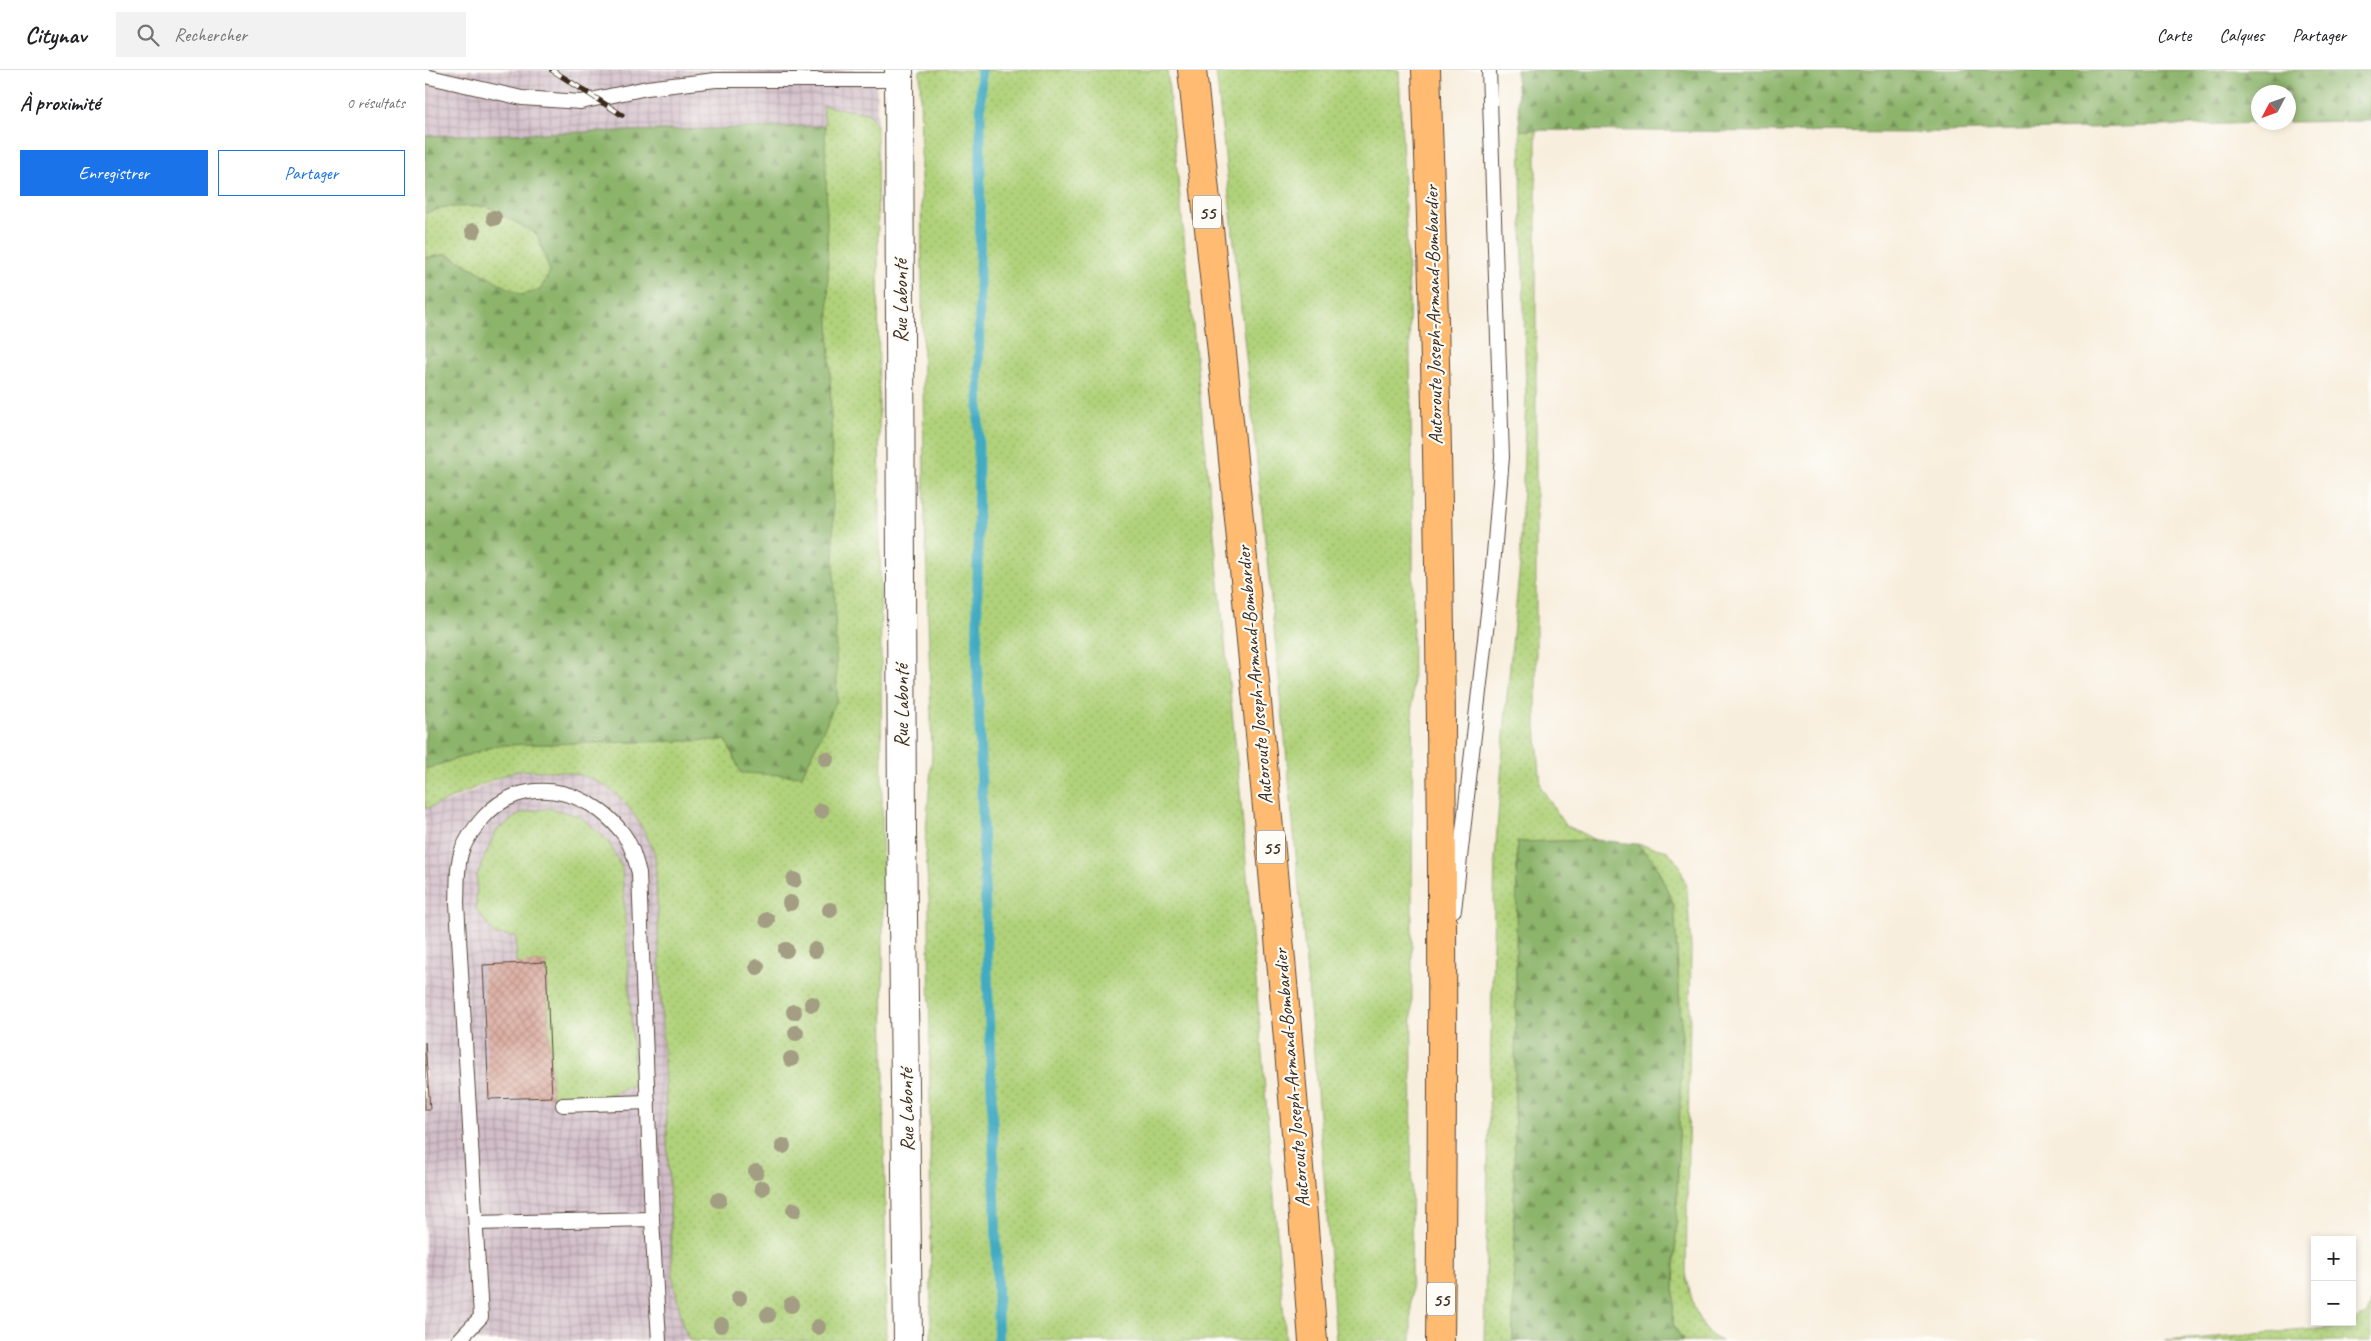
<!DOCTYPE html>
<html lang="fr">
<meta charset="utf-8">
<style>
body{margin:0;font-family:Caveat,sans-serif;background:#f2f2f2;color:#202124}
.controls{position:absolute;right:15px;bottom:15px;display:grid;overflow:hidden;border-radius:0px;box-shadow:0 2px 8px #0003}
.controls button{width:45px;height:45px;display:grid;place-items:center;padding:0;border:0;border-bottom:1px solid #e0e0e0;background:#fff;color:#202124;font:25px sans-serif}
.compass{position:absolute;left:1826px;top:15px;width:45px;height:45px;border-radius:50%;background:#fff;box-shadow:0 2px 8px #0003;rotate:229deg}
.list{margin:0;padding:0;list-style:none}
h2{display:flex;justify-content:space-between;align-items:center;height:65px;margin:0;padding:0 20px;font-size:21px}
h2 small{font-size:16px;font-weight:400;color:#757577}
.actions{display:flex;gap:10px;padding:15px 20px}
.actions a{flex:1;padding:11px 0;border:1px solid #1a73e8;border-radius:0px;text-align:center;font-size:18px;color:#1a73e8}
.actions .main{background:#1a73e8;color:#fff}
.icon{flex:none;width:28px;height:28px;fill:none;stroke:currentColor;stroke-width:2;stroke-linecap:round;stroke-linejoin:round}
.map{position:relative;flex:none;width:1946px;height:1271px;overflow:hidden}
header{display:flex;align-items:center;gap:30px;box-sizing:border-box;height:70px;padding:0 25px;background:#fff;border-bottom:1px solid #e0e0e0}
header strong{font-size:24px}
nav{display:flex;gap:28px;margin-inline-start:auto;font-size:18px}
.search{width:350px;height:45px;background:#f2f2f2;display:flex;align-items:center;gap:12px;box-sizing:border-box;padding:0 18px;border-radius:0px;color:#757577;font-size:19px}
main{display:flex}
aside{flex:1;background:#fff}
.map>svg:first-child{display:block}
.industrial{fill:url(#industrial-grid)}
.grass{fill:url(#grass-dots);stroke:#767e4c}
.forest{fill:url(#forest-firs);stroke:#646f44}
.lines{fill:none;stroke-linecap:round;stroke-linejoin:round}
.stream{stroke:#43abc2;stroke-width:10}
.building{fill:url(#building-cross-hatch)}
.service-casing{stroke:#57473b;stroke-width:16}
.minor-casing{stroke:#57473b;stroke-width:30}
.motorway-casing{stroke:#57473b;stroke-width:30}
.service{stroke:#fff;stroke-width:14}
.minor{stroke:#fff;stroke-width:28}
.motorway{stroke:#ffbb71;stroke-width:28}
.rail-casing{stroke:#3b2a1e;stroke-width:5.5}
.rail{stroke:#fdfcf7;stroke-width:4;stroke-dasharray:11;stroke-linecap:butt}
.tree{fill:#a39e83}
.labels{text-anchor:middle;stroke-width:4.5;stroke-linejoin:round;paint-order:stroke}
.shield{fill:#fdfcf7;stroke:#75695f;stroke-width:1}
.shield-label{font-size:19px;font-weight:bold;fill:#3b2a1e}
.street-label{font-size:20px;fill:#3b2a1e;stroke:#fdfcf7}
</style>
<header>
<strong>Citynav</strong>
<div class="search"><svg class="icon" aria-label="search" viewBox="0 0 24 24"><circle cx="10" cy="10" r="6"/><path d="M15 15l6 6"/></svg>Rechercher</div>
<nav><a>Carte</a><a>Calques</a><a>Partager</a></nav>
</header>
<main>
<aside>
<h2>À proximité<small>0 résultats</small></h2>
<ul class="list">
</ul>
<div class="actions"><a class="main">Enregistrer</a><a>Partager</a></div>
</aside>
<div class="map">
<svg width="1946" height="1271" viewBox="0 0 1946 1271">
<defs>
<pattern id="industrial-grid" width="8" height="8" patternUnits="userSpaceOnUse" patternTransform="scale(1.25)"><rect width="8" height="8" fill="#d1bdc8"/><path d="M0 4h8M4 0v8" fill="none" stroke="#ab9aa2"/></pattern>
<pattern id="grass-dots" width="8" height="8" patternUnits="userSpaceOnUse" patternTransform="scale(1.25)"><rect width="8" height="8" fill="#b0d27a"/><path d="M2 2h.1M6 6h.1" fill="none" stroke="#98b469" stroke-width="1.8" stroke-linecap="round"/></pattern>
<pattern id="forest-firs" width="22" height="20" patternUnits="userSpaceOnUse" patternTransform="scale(1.25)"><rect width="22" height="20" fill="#8cb46a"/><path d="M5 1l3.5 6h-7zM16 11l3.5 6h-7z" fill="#749357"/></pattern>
<pattern id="building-cross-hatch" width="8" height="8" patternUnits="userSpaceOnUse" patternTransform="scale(1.25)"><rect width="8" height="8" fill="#d9a69a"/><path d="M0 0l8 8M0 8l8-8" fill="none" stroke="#b1877d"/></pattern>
</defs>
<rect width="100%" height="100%" fill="#fdfcf7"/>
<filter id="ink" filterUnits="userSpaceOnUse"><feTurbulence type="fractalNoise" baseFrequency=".02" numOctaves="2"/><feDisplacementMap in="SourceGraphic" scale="10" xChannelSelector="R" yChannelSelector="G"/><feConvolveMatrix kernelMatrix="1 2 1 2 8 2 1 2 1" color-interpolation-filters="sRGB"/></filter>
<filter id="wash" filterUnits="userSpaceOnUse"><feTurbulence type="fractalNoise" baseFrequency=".0096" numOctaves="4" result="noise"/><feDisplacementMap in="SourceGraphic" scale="20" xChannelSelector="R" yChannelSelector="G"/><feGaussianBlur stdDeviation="1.12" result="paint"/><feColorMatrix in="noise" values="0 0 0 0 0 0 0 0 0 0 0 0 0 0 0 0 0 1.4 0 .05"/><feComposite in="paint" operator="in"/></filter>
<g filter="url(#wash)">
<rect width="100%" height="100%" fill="#f8eedd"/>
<!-- industrial -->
<g class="industrial">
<polygon points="0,0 451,0 452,55 443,43 398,36 400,56 0,66"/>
<polygon points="137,700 168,708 198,728 219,758 230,785 258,1256 265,1271 0,1271 0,739 28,730 90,701"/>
</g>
<!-- grass -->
<g class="grass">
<polygon points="495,0 742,0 815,721 861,1271 506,1271 504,829 500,773 507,685 499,410"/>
<path d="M791 0H974L984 228 988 462 986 1271H911C882 846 835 423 791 0Z"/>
<path d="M398 36 443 43 452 55 461 1271H265L258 1256 248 1208 230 785C208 731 180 700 118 701 109 701 97 699 88 702 58 712 30 729 0 739V699L74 675 301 670 316 703 400 56Z"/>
<polygon points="1095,60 1111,60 1111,656 1116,717 1139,754 1170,770 1092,772 1088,1271 1059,1271 1070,788 1082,626 1095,495 1101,327"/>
<polygon points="61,136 112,164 125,202 115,220 96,225 22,184 0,188 0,143 20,137"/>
<polygon points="125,738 156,747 183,771 197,798 210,1014 181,1026 127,1027 121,892 91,894 91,866 70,865 51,839 52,805 71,761 96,743"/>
<path d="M1212 774 1243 781 1255 796 1262 820 1266 877 1261 1203C1266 1226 1271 1261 1296 1271H1259L1248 1256 1257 967 1249 835 1230 793Z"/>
<polygon points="1946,1232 1946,1271 1740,1271 1918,1257 1942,1244"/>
</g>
<!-- forest -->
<g class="forest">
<polygon points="1091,0 1946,0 1946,51 1864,52 1864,22 1834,22 1834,52 1838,53 1485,63 1095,60"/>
<polygon points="400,56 412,630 377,706 316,703 301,670 74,675 0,699 0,188 22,184 96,225 115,220 125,202 112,164 61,136 20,137 0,143 0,66"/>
<polygon points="1170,770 1212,774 1230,793 1249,835 1257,967 1248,1255 1259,1271 1088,1271 1092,772"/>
</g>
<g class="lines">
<!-- stream -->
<polyline class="stream" points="556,0 552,584 571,1157 573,1271"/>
</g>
<g id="blocks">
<!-- building -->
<g class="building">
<polygon points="121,892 127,1027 64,1029 58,895"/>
<polygon points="0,972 5,1040 0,1040"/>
</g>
</g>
</g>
<g filter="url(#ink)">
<use href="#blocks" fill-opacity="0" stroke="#57473b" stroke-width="1"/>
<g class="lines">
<!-- service casing -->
<g class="service-casing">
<g id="service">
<polyline points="0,6 97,28 156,32 222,18 291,10 474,10"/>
<polyline points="1029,840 1067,508 1077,387 1064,0"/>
<polyline points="138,1035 223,1032"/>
<polyline points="51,1153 227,1149 234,1271"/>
<path d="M33 1271 56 1247 32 833C33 816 31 797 37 780 42 768 49 758 58 748 97 703 162 718 196 761 206 773 210 788 214 803L227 1149"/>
</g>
</g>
<!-- minor casing -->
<g class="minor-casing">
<polyline id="minor" points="474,0 477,762 483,1271"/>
</g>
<!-- motorway casing -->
<g class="motorway-casing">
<g id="motorway">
<path d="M767 0C813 423 855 847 888 1271"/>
<path d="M1001 0C1017 423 1020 848 1015 1271"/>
</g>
</g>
<!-- service -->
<use href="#service" class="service"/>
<!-- minor -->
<use href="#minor" class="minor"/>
<!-- motorway -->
<use href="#motorway" class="motorway"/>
<!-- rail casing -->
<g class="rail-casing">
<polyline id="rail" points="127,0 197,45"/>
</g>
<!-- rail -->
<use href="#rail" class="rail"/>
</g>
<!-- trees -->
<g class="tree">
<circle cx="69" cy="148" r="8"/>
<circle cx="48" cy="161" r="8"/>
<circle cx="401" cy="689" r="8"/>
<circle cx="396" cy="741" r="8"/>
<circle cx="369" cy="810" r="8"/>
<circle cx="365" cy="833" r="8"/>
<circle cx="405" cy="840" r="8"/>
<circle cx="342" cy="850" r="8"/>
<circle cx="361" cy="880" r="8"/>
<circle cx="390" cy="880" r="8"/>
<circle cx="332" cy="897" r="8"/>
<circle cx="387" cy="934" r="8"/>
<circle cx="369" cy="942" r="8"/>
<circle cx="371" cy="963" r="8"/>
<circle cx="366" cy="989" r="8"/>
<circle cx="358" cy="1076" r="8"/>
<circle cx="331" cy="1102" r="8"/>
<circle cx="337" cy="1118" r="8"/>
<circle cx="294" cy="1130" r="8"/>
<circle cx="369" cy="1140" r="8"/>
<circle cx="314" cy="1228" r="8"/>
<circle cx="366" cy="1235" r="8"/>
<circle cx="343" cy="1245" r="8"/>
<circle cx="296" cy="1255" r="8"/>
<circle cx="393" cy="1257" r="8"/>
</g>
</g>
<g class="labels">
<!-- shield labels -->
<g class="shield">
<rect x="768" y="125.5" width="28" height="33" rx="4"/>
<rect x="832" y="760.5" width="28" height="33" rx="4"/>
<rect x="1002" y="1212.5" width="28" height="33" rx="4"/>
</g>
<g class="shield-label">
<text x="782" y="149">55</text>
<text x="846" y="784">55</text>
<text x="1016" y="1236">55</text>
</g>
<!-- street labels -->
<g class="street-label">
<text transform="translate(475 231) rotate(-90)" y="7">Rue Labonté</text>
<text transform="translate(1008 245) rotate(-91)" y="7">Autoroute Joseph-Armand-Bombardier</text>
<text transform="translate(829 605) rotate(-95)" y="7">Autoroute Joseph-Armand-Bombardier</text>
<text transform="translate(476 636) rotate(-90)" y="7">Rue Labonté</text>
<text transform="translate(866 1008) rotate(-95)" y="7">Autoroute Joseph-Armand-Bombardier</text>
<text transform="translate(481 1040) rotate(-91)" y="7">Rue Labonté</text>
</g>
</g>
</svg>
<div class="controls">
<button>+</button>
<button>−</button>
</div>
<svg class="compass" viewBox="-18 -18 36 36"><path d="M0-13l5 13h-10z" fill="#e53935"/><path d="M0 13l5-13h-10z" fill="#757577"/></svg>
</div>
</main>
